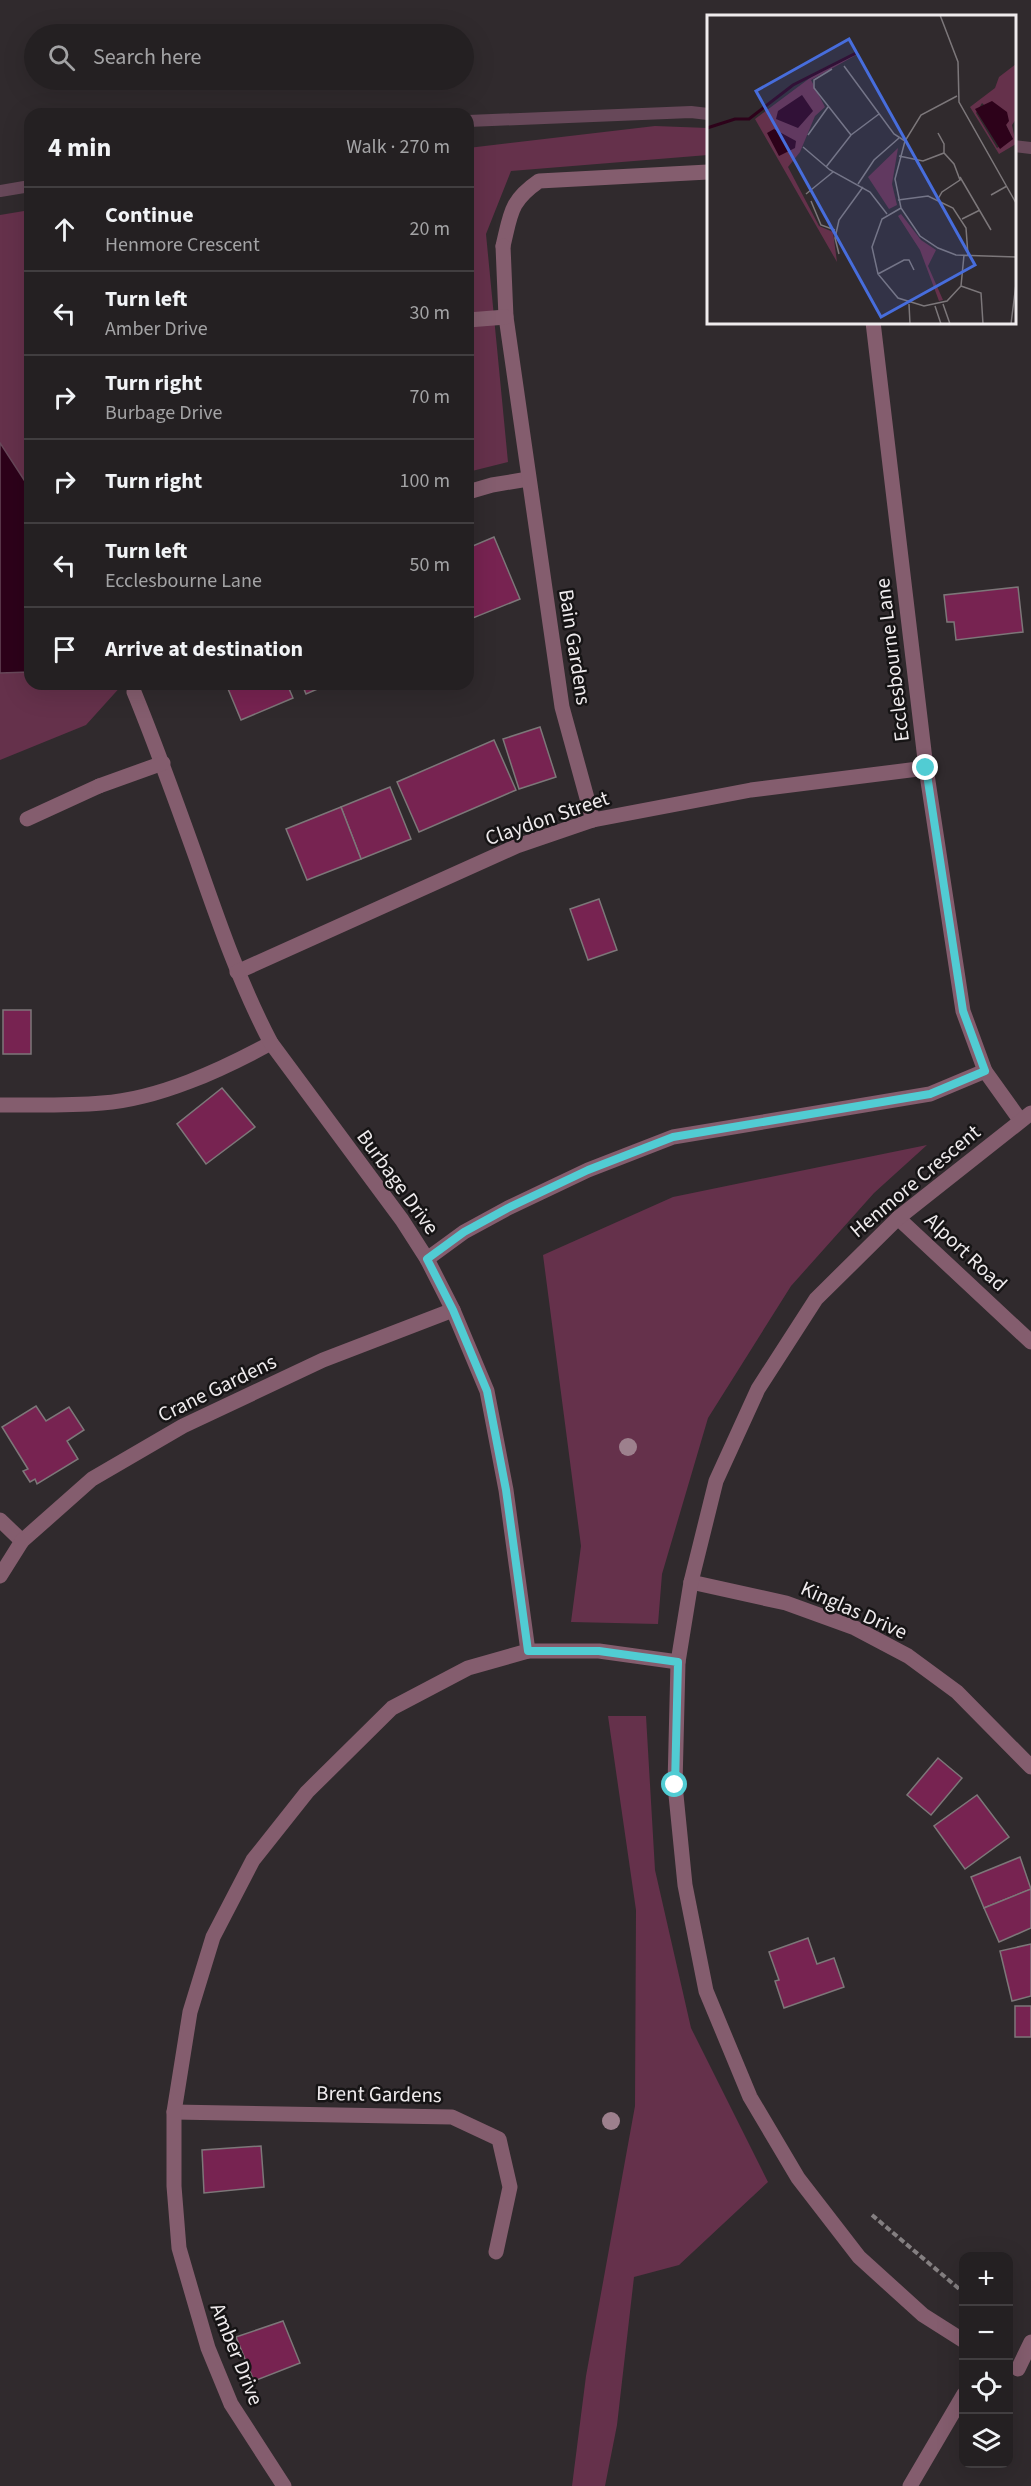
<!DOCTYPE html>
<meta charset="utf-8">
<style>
body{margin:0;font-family:"Source Sans 3",sans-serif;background:#2c282a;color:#f1f3f6}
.controls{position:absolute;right:18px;bottom:18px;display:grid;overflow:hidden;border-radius:12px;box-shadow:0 6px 24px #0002}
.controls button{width:54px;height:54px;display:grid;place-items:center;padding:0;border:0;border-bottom:2px solid #413e40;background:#242022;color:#f1f3f6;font:30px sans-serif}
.stop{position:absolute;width:18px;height:18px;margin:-14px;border:4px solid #51ccd3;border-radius:50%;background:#fff}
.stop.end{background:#51ccd3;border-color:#fff;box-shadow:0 2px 6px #0008}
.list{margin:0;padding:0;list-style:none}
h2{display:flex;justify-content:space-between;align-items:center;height:78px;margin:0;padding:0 24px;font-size:26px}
h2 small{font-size:20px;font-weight:400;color:#a3a3a5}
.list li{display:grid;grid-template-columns:39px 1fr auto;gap:18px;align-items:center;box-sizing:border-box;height:84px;padding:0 24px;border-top:2px solid #413e40}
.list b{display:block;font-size:22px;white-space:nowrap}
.list p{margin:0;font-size:20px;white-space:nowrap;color:#a3a3a5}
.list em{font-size:20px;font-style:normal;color:#a3a3a5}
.icon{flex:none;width:33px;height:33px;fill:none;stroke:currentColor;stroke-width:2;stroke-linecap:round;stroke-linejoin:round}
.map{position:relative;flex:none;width:1031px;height:2486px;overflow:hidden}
.search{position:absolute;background:#242022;box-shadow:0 6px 24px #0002;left:24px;top:24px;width:450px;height:66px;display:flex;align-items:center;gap:15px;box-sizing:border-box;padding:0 21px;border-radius:33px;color:#a3a3a5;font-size:22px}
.panel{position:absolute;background:#242022;box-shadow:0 6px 24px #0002;left:24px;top:108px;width:450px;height:582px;border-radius:18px}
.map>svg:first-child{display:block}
.green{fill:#65314b}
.water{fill:#2d021a;stroke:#674859;stroke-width:1.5}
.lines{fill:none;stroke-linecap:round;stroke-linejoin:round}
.stream{stroke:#674859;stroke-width:12}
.building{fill:#772351;stroke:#7d7779;stroke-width:1.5}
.path{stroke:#847f81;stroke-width:4;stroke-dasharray:6 3;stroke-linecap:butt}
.service{stroke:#845d6e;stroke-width:15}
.minor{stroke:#845d6e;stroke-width:15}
.tree{fill:#9d808d}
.route{stroke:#51ccd3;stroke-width:8}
.labels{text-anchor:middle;stroke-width:5;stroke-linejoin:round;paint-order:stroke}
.street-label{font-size:21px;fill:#efebed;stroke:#161415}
.inset-river{fill:none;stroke:#2d021a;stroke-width:3}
.inset-road{fill:none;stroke:#7c777a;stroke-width:1.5}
.view{fill:#476ddc;fill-opacity:0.15;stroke:#476ddc;stroke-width:3}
.inset-edge{fill:none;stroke:#efebed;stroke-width:3}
</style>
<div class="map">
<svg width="1031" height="2486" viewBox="0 0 1031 2486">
<rect width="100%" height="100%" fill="#302a2d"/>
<!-- green -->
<g class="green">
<polygon points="655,126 708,128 708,155 511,171 486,234 508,462 468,472 468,148"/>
<polygon points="30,210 30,489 0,443 0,215"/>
<polygon points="30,672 30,684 123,684 86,725 0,760 0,673"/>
<polygon points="927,1145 874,1193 791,1286 708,1418 662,1574 658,1624 571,1622 581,1546 543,1255 673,1197"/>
<polygon points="608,1716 646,1716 655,1870 691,2028 768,2182 679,2265 634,2277 617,2425 605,2486 572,2486 586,2376 635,2106 636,1910"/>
</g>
<!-- water -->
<polygon class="water" points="0,443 30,489 30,672 0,673"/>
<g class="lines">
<!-- stream -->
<g class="stream">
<polyline points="468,121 691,112 708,114"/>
<polyline points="1014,146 1031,148"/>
<polyline points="0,191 30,186"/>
</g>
</g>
<!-- building -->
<g class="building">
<polygon points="494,537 520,599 468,620 468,548"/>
<polygon points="1018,587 1023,632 956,640 954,622 947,622 944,595"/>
<polygon points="226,684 287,684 293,698 241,720"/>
<polygon points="302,684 329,684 306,694"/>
<polygon points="540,727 556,777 519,789 503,739"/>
<polygon points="494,740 516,790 419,832 397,782"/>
<polygon points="390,787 411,839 361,859 341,807"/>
<polygon points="341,807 361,859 307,880 286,829"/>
<polygon points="599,899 617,950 588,960 570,909"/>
<rect x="3" y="1010" width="28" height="44"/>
<polygon points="222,1088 255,1127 206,1164 177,1124"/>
<polygon points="36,1406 46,1421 69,1407 84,1430 67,1441 78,1459 37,1484 35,1479 30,1482 23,1471 28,1469 2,1427"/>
<polygon points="938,1758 962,1778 931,1815 907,1795"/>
<polygon points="977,1795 1009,1837 965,1869 934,1826"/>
<polygon points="1020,1857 1031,1889 984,1908 971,1877"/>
<polygon points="1031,1889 1031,1928 999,1942 984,1908"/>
<polygon points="808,1938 817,1964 834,1958 844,1987 784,2008 775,1981 779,1980 769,1952"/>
<polygon points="1031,1944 1031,1996 1012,2001 1000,1951"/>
<rect x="1015" y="2006" width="16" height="31"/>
<polygon points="261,2146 264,2187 204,2193 202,2150"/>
<polygon points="283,2321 300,2363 254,2381 236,2337"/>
</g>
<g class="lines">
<!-- path -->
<polyline class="path" points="872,2215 964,2293"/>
<!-- service -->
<g class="service">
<path d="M503 246C511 213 510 201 539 181L708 172"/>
<polyline points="468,492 492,485 528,479"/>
<polyline points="27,819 99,786"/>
<path d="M0 1105C34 1105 68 1106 102 1103 159 1099 221 1070 271 1043"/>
<polyline points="427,1259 464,1232 508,1208 588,1170 673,1137 930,1094 985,1071"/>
</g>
<!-- minor -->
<g class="minor">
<polyline points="503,246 506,317 562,707 593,820"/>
<polyline points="468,320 506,317"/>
<polyline points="873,322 926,768 963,1011 985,1071 1020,1120"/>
<path d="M134 692C157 748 177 804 197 860 219 923 240 984 271 1043L402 1220 427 1259 453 1310 487 1391 506 1490 528 1651"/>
<polyline points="99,786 163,763"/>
<polyline points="237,972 517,846 593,820 751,790 926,768"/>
<polyline points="898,1218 1031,1342"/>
<polyline points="0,1520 22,1541"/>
<polyline points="0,1576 22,1541 92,1479 183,1426 323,1360 453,1310"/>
<polyline points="691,1582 786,1603 855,1628 908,1656 957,1692 1031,1767"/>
<polyline points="174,2112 452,2117 499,2139 510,2187 496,2252"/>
<polyline points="964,2341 923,2315 859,2257 798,2178 750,2097 706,1991 685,1885 675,1785 678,1662 691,1582 716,1481 758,1389 816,1299 898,1218 1031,1113"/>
<polyline points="1018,2369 1031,2342"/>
<polyline points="284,2486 231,2404 208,2348 179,2248 174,2186 174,2112 190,2012 213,1937 253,1860 307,1792 392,1708 468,1668 528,1651 599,1651 678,1662"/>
<polyline points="910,2486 964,2394"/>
</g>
</g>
<!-- trees -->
<g class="tree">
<circle cx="628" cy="1447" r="9"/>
<circle cx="611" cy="2121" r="9"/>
</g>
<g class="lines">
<!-- route -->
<polyline class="route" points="675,1785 678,1662 599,1651 528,1651 506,1490 487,1391 453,1310 427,1259 464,1232 508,1208 588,1170 673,1137 930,1094 985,1071 963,1011 926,768"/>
</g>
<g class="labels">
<!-- street labels -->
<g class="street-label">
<text transform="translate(575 647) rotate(81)" y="7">Bain Gardens</text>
<text transform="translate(892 660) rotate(-97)" y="7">Ecclesbourne Lane</text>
<text transform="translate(547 818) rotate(-19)" y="7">Claydon Street</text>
<text transform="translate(915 1181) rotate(-40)" y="7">Henmore Crescent</text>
<text transform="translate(398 1182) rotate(54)" y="7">Burbage Drive</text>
<text transform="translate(966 1252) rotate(43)" y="7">Alport Road</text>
<text transform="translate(217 1388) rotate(-26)" y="7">Crane Gardens</text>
<text transform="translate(854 1610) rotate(24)" y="7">Kinglas Drive</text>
<text transform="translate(379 2094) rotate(1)" y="7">Brent Gardens</text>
<text transform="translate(237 2354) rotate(68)" y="7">Amber Drive</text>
</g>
</g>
<!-- overview -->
<g transform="translate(707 15)">
<rect width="309" height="309" fill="#302a2d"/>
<path d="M151 39 104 65 118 92 108 101 93 137 81 152 112 211 126 217 130 247 48 104 115 54ZM309 49V104L305 110 309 129 292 139 263 92 288 73 292 62ZM275 88 299 110 306 124 290 133 269 98ZM191 133 185 169 190 190 182 194 161 162ZM194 199 214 225 229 235 221 251 236 285 232 286 213 235 191 201Z" fill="#65314b" fill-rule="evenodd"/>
<path d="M95 80 106 96 91 113 69 104 71 96ZM285 86 300 97 302 106 299 110 306 124 293 134 268 94ZM67 114 89 126 88 133 72 141 60 118Z" fill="#2d021a"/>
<path class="inset-river" d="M0 113 28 104H42L86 70 151 37"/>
<path class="inset-road" d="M233 0 251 47 252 87 309 188M137 51 187 119 198 126M125 54 107 65V73L144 120M250 81 214 100 198 126 188 164 194 193 213 221 231 233 249 240 309 242M231 118 237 129V138M101 120 121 92M96 132 123 155 163 177 180 199M192 141 216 146 237 138 247 149 253 165 235 177 231 184M119 152 144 120 172 99M253 162 284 215M151 169 167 145 192 123M99 179 126 157M284 180 300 171M191 185 221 181 246 193 259 213 261 240M104 186 114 210 128 215M194 193 175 204 165 232 171 259 191 283 217 291 240 286 254 271 257 240M255 204 273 195M132 239 128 223 132 205 156 172M171 259 197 245H202L207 255M254 271 274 278 276 309M202 289 203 309M236 289 243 309M228 291 234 309M304 309 309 269"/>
<path class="view" d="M142 24 268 250 174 302 49 76Z"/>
<rect width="309" height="309" class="inset-edge"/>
</g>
</svg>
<div class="controls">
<button>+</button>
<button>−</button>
<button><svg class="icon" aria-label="locate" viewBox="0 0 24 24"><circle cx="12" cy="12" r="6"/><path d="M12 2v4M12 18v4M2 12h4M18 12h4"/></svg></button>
<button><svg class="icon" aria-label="layers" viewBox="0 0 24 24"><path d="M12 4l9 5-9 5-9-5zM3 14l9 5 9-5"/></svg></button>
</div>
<div class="stop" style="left:675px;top:1785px"></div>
<div class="stop end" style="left:926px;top:768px"></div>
<div class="search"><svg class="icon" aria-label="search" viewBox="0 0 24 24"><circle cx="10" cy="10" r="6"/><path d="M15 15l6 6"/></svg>Search here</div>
<section class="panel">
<h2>4 min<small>Walk · 270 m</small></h2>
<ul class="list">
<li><svg class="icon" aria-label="ahead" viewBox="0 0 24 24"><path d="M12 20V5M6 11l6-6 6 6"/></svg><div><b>Continue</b><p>Henmore Crescent</p></div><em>20 m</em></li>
<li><svg class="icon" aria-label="left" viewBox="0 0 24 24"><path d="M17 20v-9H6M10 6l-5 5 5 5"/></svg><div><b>Turn left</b><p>Amber Drive</p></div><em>30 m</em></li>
<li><svg class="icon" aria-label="right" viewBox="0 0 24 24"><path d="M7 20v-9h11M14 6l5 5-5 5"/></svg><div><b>Turn right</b><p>Burbage Drive</p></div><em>70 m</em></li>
<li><svg class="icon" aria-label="right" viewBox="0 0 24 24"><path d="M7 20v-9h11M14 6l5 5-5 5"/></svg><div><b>Turn right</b></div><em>100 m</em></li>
<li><svg class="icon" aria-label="left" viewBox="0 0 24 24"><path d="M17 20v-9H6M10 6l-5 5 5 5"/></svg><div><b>Turn left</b><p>Ecclesbourne Lane</p></div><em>50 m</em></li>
<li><svg class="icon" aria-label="arrive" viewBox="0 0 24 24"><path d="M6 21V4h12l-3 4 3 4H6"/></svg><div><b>Arrive at destination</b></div></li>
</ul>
</section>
</div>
